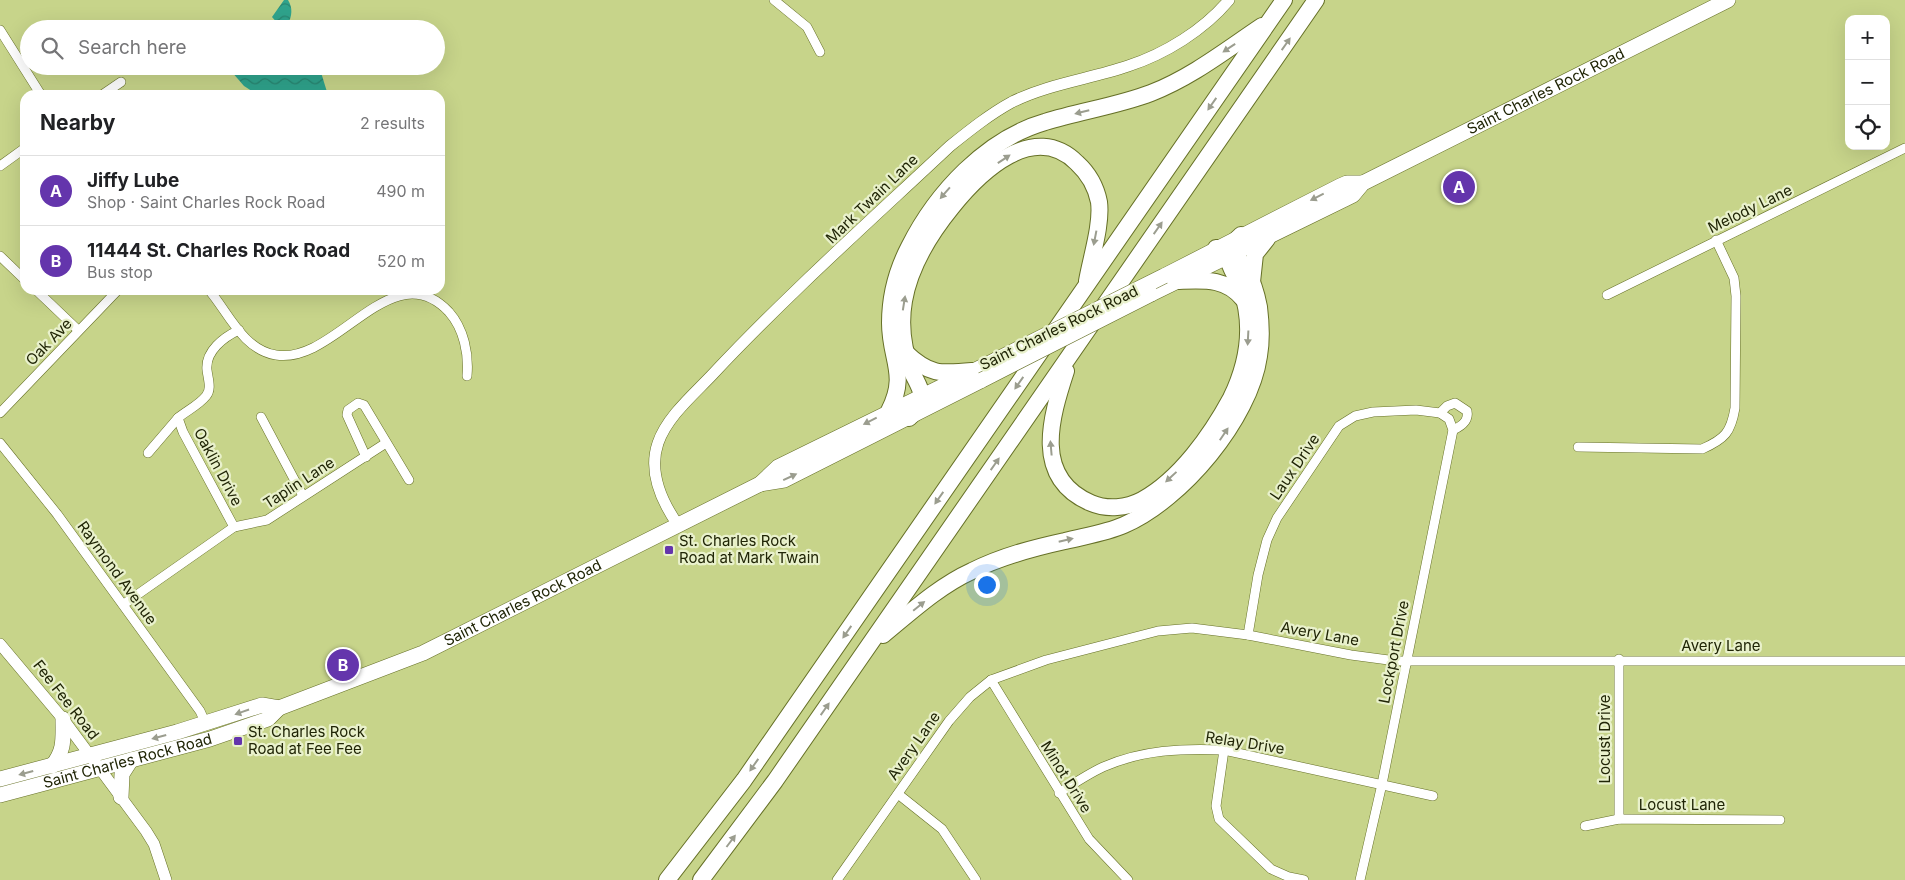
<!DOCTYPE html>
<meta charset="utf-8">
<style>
body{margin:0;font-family:Inter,sans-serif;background:#f6f6f6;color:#202124}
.controls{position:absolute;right:15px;top:15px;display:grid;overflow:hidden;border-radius:10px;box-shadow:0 5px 20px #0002}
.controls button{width:45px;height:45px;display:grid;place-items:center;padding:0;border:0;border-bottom:1px solid #e0e0e0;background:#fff;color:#202124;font:25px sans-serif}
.you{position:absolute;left:986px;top:584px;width:18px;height:18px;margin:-12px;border:4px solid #fff;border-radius:50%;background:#1a73e8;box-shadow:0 0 0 8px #1a73e833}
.badge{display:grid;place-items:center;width:32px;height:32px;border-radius:50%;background:#6435ac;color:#fff;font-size:16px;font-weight:700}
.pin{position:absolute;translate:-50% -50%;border:2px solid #fff;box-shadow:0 1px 5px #0006}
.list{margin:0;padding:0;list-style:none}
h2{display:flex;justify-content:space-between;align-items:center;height:65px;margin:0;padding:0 20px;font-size:21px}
h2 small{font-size:16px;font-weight:400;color:#757577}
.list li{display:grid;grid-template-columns:32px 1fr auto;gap:15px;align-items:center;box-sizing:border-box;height:70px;padding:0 20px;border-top:1px solid #e0e0e0}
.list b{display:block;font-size:19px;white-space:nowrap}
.list p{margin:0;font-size:16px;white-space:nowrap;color:#757577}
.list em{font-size:16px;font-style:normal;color:#757577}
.icon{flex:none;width:28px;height:28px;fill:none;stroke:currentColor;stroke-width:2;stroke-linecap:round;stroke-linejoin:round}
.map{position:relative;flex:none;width:1905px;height:880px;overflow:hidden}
.search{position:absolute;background:#fff;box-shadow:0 5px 20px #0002;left:20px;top:20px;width:425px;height:55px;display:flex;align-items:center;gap:12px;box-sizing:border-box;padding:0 18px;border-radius:28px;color:#757577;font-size:19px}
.panel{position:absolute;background:#fff;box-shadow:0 5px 20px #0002;left:20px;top:90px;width:425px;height:205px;border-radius:15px}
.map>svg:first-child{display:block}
.water{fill:url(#water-waves)}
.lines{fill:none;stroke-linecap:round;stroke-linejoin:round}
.minor-casing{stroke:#667027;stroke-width:10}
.tertiary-casing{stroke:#667027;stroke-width:12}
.primary-casing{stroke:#667027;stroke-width:16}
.motorway-casing{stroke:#667027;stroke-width:18}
.minor{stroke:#fff;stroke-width:9}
.tertiary{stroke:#fff;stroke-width:11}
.primary{stroke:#fff;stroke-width:15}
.motorway{stroke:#fff;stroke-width:16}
.primary-bridge-casing{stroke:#667027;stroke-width:16;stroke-linecap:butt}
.primary-bridge{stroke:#fff;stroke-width:15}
.oneway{fill:#9b9d8f}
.poi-dot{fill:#6435ac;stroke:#e9f1cc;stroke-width:2}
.labels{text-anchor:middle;stroke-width:4.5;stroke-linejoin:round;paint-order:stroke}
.street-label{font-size:15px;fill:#202506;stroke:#e9f1cc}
.poi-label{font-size:15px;fill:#202506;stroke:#e9f1cc;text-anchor:start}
</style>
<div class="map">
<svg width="1905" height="880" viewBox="0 0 1905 880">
<defs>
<pattern id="water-waves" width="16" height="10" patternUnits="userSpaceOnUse" patternTransform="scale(1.25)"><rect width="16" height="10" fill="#2fa38c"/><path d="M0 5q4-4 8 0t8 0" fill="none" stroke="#288570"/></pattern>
</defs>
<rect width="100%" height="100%" fill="#c7d48a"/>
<!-- water -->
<g class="water">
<path d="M284 0H288C293 8 292 16 288 24L293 29 279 25 272 17Z"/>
<polygon points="232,66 319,66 328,95 258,95 244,86 231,71"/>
</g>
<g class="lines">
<!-- minor casing -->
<g class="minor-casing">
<g id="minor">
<polyline points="774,0 807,27 820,52"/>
<polyline points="0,30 41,95"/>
<polyline points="102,95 121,82"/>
<polyline points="0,166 25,148"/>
<polyline points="0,256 25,280"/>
<polyline points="36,290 78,330"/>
<path d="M209 290C228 312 243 350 276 355 336 365 392 251 449 312 464 329 469 354 467 376"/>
<polyline points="1607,295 1905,148"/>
<polyline points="0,413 118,290"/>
<path d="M1440 413 1447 406 1455 403 1467 411C1469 421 1462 426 1453 430"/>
<polyline points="261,417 303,496"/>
<polyline points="0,443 57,514 200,711 206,724"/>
<path d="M1578 447 1702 449C1725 439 1731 432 1735 408L1736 296 1734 278 1716 240"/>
<polyline points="148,453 178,418"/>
<polyline points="366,457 347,415 348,410 358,403 364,405 409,480"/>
<path d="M234 527 183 432 178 418C186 411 199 405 206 396 212 389 208 379 207 370 205 351 224 337 239 330"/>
<polyline points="124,604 234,527 267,520 386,443"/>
<polyline points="1248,635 1258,575 1267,540 1277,518 1339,426 1355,416 1373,412 1416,410 1440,413 1449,419 1453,430 1382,784 1360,880"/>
<polyline points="1619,659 1619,819"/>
<polyline points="991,680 1089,839 1128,880"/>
<polyline points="1224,750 1216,806 1219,819 1271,869 1289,877 1304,880"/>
<path d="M1059 793C1073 784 1088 774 1103 767 1141 750 1183 748 1224 750L1433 796"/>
<polyline points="898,794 942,829 976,880"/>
<polyline points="1585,826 1619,819 1780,820"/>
<polyline points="837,880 949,721 970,697 991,680 1046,660 1158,631 1192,628 1248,635 1351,655 1396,661 1905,661"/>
</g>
</g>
<!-- tertiary casing -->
<g class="tertiary-casing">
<g id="tertiary">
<path d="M678 525C662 502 648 472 658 443 667 417 693 395 712 375 787 295 870 221 950 146 970 130 990 114 1012 102 1048 84 1090 79 1128 66 1165 54 1204 30 1229 0"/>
<polyline points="0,644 63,719 146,831 154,844 166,880"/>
</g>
</g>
<!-- primary casing -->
<g class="primary-casing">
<g id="primary">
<polyline points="1164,276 1340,186 1347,183 1363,183"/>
<path id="s1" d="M1151 294 1345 199 1353 195 1363 183 1728 0"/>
<polyline points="760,484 784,480 982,380"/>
<path d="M52 766C65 751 63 738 63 719"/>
<polyline points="0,779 177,732 262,705 279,708"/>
<path id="s2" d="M0 795 210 739 268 719 279 708 423 653 760 484 778 467 996 360"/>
<polyline points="121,797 122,774 131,760"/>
</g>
</g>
<!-- motorway casing -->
<g class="motorway-casing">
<g id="motorway">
<path d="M1179 281C1205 280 1226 278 1243 299"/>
<polyline points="1252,282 1255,254 1267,239"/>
<path d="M905 352C929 375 940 374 972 371"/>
<path d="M1066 371C1051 417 1032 478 1091 503 1107 510 1127 508 1142 500 1180 479 1211 435 1231 398 1248 363 1254 325 1241 288 1238 279 1228 266 1228 257 1227 247 1235 241 1241 235"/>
<path d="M889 411C908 374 890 360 890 323 890 297 897 270 909 247 936 193 986 139 1045 122 1080 111 1117 106 1151 93 1192 77 1226 50 1262 26"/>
<path d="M909 418C915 412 923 406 922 396 921 388 915 379 912 372 903 349 900 324 904 301 910 266 930 234 952 207 980 172 1034 120 1077 163 1088 173 1096 187 1099 202 1102 224 1091 258 1087 281"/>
<path d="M883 635C911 612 939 586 972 571 1002 556 1033 548 1065 541 1085 536 1106 533 1124 525 1182 500 1250 419 1259 356 1262 339 1261 323 1259 307 1255 285 1242 247 1216 248"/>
<polyline points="667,880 744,780 1284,0"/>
<polyline points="701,880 775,781 1316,0"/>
</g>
</g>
<!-- minor -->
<use href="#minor" class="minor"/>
<!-- tertiary -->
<use href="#tertiary" class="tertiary"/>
<!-- primary -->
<use href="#primary" class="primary"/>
<!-- motorway -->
<use href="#motorway" class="motorway"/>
<!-- primary-bridge casing -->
<g class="primary-bridge-casing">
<g id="primary-bridge">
<polyline points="996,360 1164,276"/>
<polyline points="982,380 1151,294"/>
</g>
</g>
<!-- primary-bridge -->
<use href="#primary-bridge" class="primary-bridge"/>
</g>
<!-- one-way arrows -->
<defs><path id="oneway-solid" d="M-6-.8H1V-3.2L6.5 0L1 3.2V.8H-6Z" transform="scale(1.25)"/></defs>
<g class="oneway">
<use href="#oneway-solid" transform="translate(1286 44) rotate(-55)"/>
<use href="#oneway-solid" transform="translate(1229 48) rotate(146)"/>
<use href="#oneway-solid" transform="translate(1212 104) rotate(125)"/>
<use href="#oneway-solid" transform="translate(1082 112) rotate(166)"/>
<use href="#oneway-solid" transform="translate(1004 159) rotate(-34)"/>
<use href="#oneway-solid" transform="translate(945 193) rotate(131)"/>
<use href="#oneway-solid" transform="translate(1317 197) rotate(153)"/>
<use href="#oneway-solid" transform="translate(1158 228) rotate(-55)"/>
<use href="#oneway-solid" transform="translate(1095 238) rotate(101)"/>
<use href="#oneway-solid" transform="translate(904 303) rotate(-81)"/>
<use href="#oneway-solid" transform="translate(1248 338) rotate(93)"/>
<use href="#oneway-solid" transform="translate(1019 383) rotate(125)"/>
<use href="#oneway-solid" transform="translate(870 421) rotate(153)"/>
<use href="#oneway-solid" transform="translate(1224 434) rotate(-56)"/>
<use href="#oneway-solid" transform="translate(1051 448) rotate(-95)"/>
<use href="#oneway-solid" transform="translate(995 464) rotate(-55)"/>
<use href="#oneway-solid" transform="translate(790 477) rotate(-25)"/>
<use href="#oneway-solid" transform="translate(1171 477) rotate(137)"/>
<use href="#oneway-solid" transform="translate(939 498) rotate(125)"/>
<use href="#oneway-solid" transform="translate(1066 540) rotate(-13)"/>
<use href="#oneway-solid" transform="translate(919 606) rotate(-39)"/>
<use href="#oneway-solid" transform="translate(847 632) rotate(125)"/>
<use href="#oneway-solid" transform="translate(825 709) rotate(-55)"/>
<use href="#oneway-solid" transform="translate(242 712) rotate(161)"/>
<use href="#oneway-solid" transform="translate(159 737) rotate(165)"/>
<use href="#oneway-solid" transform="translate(754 765) rotate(125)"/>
<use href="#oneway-solid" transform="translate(26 773) rotate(165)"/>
<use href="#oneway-solid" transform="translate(731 841) rotate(-53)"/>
</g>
<!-- markers -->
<g class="poi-dot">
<rect x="664" y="545" width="10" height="10" rx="2.5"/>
<rect x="233" y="736" width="10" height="10" rx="2.5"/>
</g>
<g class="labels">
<!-- street labels -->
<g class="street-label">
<text dy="5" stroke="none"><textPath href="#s1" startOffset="445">Saint Charles Rock Road</textPath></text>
<text transform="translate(872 199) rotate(-44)" y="5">Mark Twain Lane</text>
<text transform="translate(1750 209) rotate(-26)" y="5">Melody Lane</text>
<text transform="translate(1059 328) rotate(-26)" y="5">Saint Charles Rock Road</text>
<text transform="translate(49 342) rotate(-46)" y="5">Oak Ave</text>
<text transform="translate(218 467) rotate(62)" y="5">Oaklin Drive</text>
<text transform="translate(1295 467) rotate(-56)" y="5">Laux Drive</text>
<text transform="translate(299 483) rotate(-33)" y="5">Taplin Lane</text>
<text transform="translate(117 573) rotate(54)" y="5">Raymond Avenue</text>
<text dy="5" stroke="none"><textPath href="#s2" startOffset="560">Saint Charles Rock Road</textPath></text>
<text transform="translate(1320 634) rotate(10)" y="5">Avery Lane</text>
<text x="1721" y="651">Avery Lane</text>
<text transform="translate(1394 652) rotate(-79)" y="5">Lockport Drive</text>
<text transform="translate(66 700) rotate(52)" y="5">Fee Fee Road</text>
<text transform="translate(1605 739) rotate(-90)" y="5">Locust Drive</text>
<text transform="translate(1245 743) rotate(9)" y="5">Relay Drive</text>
<text transform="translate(914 746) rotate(-55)" y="5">Avery Lane</text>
<text dy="5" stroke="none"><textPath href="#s2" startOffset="132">Saint Charles Rock Road</textPath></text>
<text transform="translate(1066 777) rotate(58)" y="5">Minot Drive</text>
<text x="1682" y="810">Locust Lane</text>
</g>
<!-- poi labels -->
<g class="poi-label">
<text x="679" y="546">St. Charles Rock<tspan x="679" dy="17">Road at Mark Twain</tspan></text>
<text x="248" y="737">St. Charles Rock<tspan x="248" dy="17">Road at Fee Fee</tspan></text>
</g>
</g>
</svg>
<div class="controls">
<button>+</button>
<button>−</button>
<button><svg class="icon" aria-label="locate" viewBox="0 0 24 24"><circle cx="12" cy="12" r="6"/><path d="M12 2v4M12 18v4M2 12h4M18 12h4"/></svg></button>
</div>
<div class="you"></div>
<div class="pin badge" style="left:1459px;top:187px">A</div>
<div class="pin badge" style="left:343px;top:665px">B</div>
<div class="search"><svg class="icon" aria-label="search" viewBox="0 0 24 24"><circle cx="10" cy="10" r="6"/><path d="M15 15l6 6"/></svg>Search here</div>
<section class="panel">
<h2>Nearby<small>2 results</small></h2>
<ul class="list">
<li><span class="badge">A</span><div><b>Jiffy Lube</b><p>Shop · Saint Charles Rock Road</p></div><em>490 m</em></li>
<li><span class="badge">B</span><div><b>11444 St. Charles Rock Road</b><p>Bus stop</p></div><em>520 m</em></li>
</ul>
</section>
</div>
